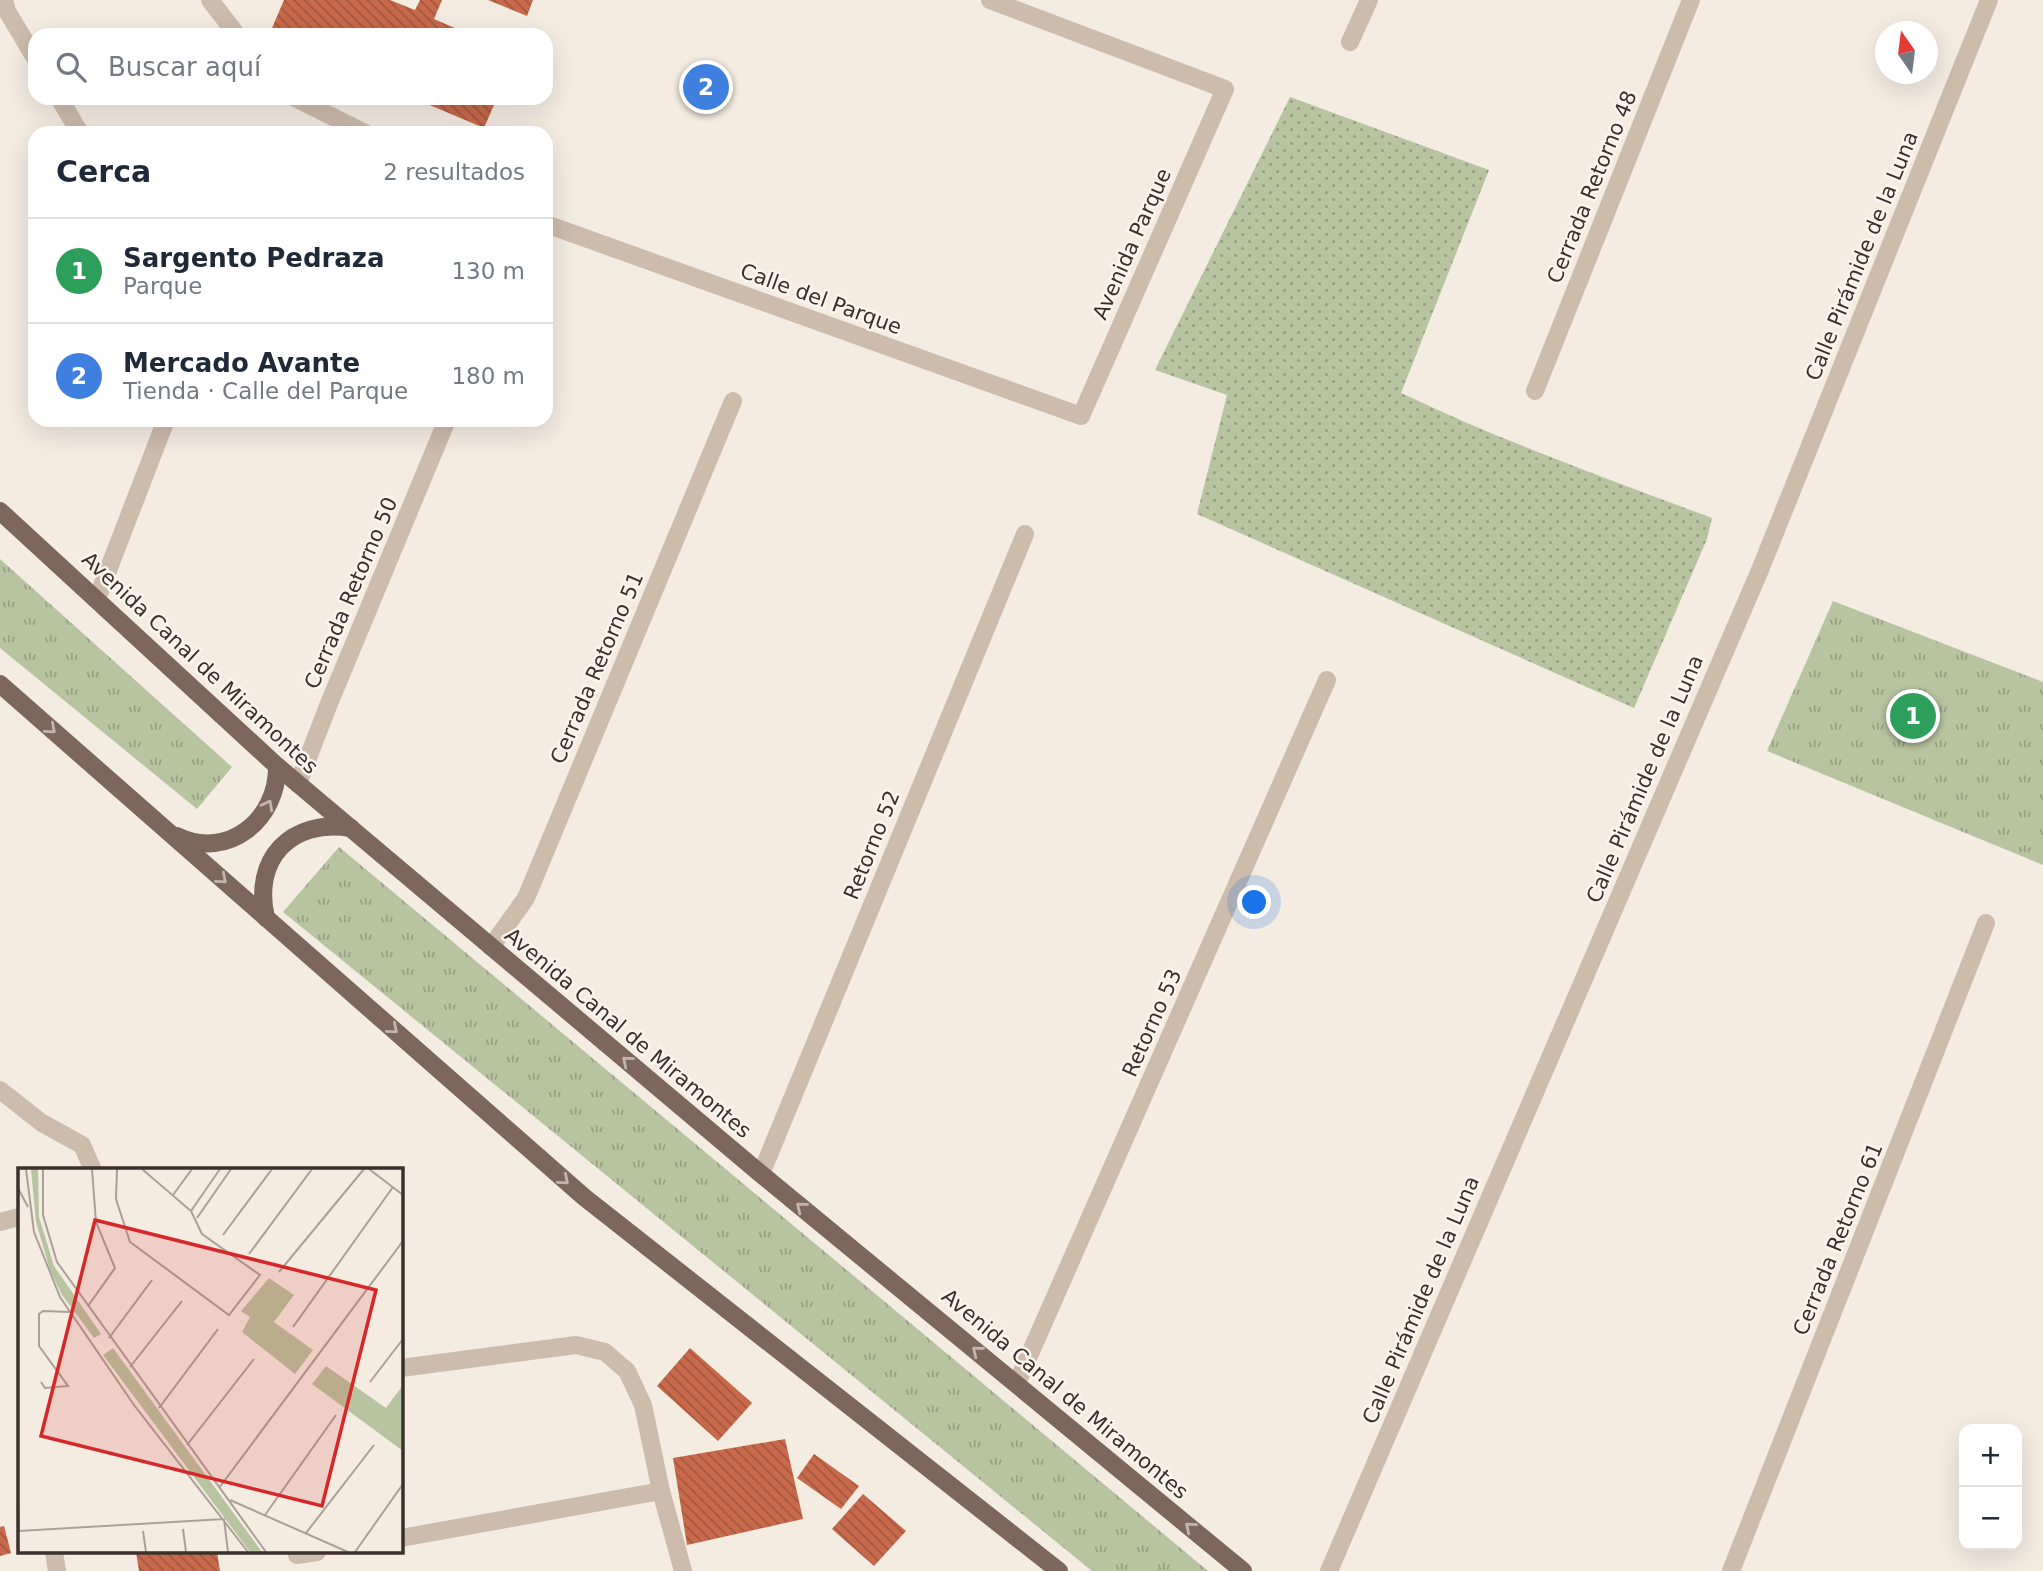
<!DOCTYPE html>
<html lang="es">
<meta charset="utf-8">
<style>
body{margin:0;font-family:"DejaVu Sans",sans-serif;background:#f6f6f7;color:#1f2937}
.controls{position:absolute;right:21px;bottom:21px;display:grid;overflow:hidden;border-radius:14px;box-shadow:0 7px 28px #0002}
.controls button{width:63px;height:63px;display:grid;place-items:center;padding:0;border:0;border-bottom:2px solid #e0e1e3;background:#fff;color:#1f2937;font:35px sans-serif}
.compass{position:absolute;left:1875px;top:21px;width:63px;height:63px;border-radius:50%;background:#fff;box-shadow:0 7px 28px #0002;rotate:346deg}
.you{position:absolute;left:1255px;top:903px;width:24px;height:24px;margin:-18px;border:5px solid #fff;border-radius:50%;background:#1a73e8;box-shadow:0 0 0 10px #1a73e833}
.badge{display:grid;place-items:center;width:46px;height:46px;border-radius:50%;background:#b45309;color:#fff;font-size:23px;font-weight:700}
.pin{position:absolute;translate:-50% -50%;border:4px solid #fff;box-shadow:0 2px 7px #0006}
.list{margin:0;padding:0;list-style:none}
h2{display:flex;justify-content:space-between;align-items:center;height:91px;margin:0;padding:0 28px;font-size:30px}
h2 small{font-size:23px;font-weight:400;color:#747a83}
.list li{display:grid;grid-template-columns:46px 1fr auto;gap:21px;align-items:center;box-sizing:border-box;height:105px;padding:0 28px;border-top:2px solid #e0e1e3}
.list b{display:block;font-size:26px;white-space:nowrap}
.list p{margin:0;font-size:23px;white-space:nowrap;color:#747a83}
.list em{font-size:23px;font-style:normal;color:#747a83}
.icon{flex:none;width:38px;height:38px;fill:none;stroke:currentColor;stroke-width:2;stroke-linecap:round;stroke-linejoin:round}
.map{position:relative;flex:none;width:2043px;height:1571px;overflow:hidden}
.search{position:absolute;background:#fff;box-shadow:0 7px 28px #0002;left:28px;top:28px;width:525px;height:77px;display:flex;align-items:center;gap:18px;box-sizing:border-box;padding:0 24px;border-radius:21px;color:#747a83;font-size:26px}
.panel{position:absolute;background:#fff;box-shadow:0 7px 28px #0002;left:28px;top:126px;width:525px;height:301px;border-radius:21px}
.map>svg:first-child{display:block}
.park{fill:url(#park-tufts)}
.garden{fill:url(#garden-dots)}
.building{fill:url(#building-back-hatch)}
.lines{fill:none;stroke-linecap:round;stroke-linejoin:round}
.minor{stroke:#cdbbac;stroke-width:18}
.major{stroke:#7d675c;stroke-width:18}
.oneway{stroke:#c2b5ac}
.labels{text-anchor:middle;stroke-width:5;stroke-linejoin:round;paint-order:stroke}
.street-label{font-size:21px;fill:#3b302b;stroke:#fbf5ee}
.inset-road{fill:none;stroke:#aaa098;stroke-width:2}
.view{fill:#d62828;fill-opacity:0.15;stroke:#d62828;stroke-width:3.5}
.inset-edge{fill:none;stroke:#3b302b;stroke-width:3.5}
</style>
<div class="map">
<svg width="2043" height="1571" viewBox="0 0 2043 1571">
<defs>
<pattern id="park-tufts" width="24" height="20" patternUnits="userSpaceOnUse" patternTransform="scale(1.75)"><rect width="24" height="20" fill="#b8c4a0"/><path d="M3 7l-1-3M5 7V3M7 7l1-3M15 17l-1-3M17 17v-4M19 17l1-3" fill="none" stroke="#97a083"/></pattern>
<pattern id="garden-dots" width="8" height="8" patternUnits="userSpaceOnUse" patternTransform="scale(1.75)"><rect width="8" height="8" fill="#b8c4a0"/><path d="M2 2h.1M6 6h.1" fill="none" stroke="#97a083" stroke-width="1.8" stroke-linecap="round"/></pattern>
<pattern id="building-back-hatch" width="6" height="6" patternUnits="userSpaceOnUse" patternTransform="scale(1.75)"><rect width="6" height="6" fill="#c8694b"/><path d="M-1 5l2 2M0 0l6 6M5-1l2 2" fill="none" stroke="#a4573f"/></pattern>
</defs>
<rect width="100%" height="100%" fill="#f4ebe1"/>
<!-- park -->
<g class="park">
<polygon points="0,559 232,767 197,809 0,648"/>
<polygon points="1833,601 2043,682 2043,865 1767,751"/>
<polygon points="339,847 1208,1571 1092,1571 283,912"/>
</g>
<!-- garden -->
<path class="garden" d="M1290 97 1489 170 1401 393C1502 441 1607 479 1712 518L1707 539 1634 708 1197 514 1227 395 1155 370Z"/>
<!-- building -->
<g class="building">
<polygon points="284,0 390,0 415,10 420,0 442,0 434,19 471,35 269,35"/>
<polygon points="488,0 533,0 527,16"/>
<polygon points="413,98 497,98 484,128"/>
<polygon points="690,1348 752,1403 718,1441 657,1386"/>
<polygon points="785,1439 803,1519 687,1545 673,1458"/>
<polygon points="814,1454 859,1486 841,1509 797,1478"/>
<polygon points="863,1494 906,1531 874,1566 832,1529"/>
<polygon points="4,1526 11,1553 0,1556 0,1527"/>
<polygon points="136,1552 217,1552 220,1571 139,1571"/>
</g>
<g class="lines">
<!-- minor -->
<g class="minor">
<polyline points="4,0 7,11 35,58"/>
<polyline points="210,0 237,35"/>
<polyline points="1350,42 1369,0"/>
<polyline points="59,98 80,133"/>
<polyline points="295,98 365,133"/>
<polyline points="546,224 1081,416 1225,89 990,0"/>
<polyline points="1535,391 1691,0"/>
<polyline points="97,599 166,420"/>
<polyline points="298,784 328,706 447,420"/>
<polyline points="491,947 526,898 733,401"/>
<polyline points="0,1090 42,1123 82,1145 93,1170"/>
<polyline points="761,1174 1025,534"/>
<polyline points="0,1222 19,1217"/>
<polyline points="401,1368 576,1345 605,1352 627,1371 643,1405 661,1491 683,1571"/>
<polyline points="1017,1383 1327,680"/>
<polyline points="401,1538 661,1491"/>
<polyline points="54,1552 57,1571"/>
<polyline points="297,1555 317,1552"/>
<polyline points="1329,1571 1760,570 1989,0"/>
<polyline points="1731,1571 1986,923"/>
</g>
<!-- major -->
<g class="major">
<polyline points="0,511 277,766 761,1174 1243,1571"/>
<polyline points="0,684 584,1197 1059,1571"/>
<path d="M177 836C228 861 278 819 277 766"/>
<path d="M266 918C252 859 291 818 351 828"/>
</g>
</g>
<!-- one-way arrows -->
<defs><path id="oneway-chevron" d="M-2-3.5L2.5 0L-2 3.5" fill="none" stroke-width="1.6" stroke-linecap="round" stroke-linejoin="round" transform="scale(1.75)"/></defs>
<g class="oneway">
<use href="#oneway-chevron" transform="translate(51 729) rotate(41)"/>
<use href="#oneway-chevron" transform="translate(268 805) rotate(-62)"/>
<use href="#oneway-chevron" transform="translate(222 879) rotate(41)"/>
<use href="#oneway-chevron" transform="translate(393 1029) rotate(41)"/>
<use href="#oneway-chevron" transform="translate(627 1061) rotate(-140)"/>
<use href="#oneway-chevron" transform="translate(564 1180) rotate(41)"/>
<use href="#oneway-chevron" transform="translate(801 1207) rotate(-141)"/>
<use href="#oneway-chevron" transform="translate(977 1351) rotate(-141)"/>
<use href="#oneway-chevron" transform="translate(1190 1527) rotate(-140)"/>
</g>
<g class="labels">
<!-- street labels -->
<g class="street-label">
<text transform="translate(1592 187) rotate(-68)" y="7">Cerrada Retorno 48</text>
<text transform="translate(1132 244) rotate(-66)" y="7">Avenida Parque</text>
<text transform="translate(1862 256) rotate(-68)" y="7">Calle Pirámide de la Luna</text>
<text transform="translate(821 299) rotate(20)" y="7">Calle del Parque</text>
<text transform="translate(351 593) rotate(-67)" y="7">Cerrada Retorno 50</text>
<text transform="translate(200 663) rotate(43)" y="7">Avenida Canal de Miramontes</text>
<text transform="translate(597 668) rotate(-67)" y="7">Cerrada Retorno 51</text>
<text transform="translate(1645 779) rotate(-67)" y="7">Calle Pirámide de la Luna</text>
<text transform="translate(872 845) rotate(-68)" y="7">Retorno 52</text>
<text transform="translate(1152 1023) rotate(-66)" y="7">Retorno 53</text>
<text transform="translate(628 1033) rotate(40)" y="7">Avenida Canal de Miramontes</text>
<text transform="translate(1838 1239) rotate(-68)" y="7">Cerrada Retorno 61</text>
<text transform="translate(1421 1300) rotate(-67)" y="7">Calle Pirámide de la Luna</text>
<text transform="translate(1065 1394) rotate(40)" y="7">Avenida Canal de Miramontes</text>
</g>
</g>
<!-- overview -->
<g transform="translate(18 1168)">
<rect width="385" height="385" fill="#f4ebe1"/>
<path d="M13 1H20L21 49 36 98 83 166 76 170 44 127 32 102 18 54ZM95 180 244 384H232L85 187ZM308 198 368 240 385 217V283L294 216Z" fill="#b8c4a0"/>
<path d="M251 110 276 127 256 154 295 182 277 206 224 164 232 149 223 143Z" fill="#b8c4a0"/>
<path class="inset-road" d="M8 1 16 64 42 129 116 237 230 384M25 1V47L39 94 248 384M99 1 98 31 112 74 211 147 242 107 184 66 173 43 124 1M351 1 385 27M0 20 10 39M155 27 174 1M173 43 202 1M179 50 213 1M205 67 254 1M231 86 294 1M261 104 346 1M70 138 97 100 78 54 74 1M275 159 375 19M91 170 134 112M112 199 164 133M23 214 27 220 50 218 21 178V146L25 143 52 144M352 214 385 171M141 240 200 161M169 277 236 191M201 320 385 73M212 332 330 384M0 336 1 363 206 351 210 384M247 347 318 247M165 361 168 384M125 363 128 384M288 365 356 277M337 384 385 316"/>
<path class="view" d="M77 52 358 122 304 338 23 268Z"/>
<rect width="385" height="385" class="inset-edge"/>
</g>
</svg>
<div class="controls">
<button>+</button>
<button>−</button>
</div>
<svg class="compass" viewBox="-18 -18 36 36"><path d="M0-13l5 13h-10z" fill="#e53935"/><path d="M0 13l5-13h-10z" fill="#747a83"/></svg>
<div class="you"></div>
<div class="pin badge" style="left:1913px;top:716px;background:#2e9e5b">1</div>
<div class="pin badge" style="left:706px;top:87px;background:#3f7fe0">2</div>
<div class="search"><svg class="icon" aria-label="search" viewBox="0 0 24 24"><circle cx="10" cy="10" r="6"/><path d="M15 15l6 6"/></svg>Buscar aquí</div>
<section class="panel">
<h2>Cerca<small>2 resultados</small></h2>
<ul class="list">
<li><span class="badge" style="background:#2e9e5b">1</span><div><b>Sargento Pedraza</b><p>Parque</p></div><em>130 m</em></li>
<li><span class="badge" style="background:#3f7fe0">2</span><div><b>Mercado Avante</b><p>Tienda · Calle del Parque</p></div><em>180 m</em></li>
</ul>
</section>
</div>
